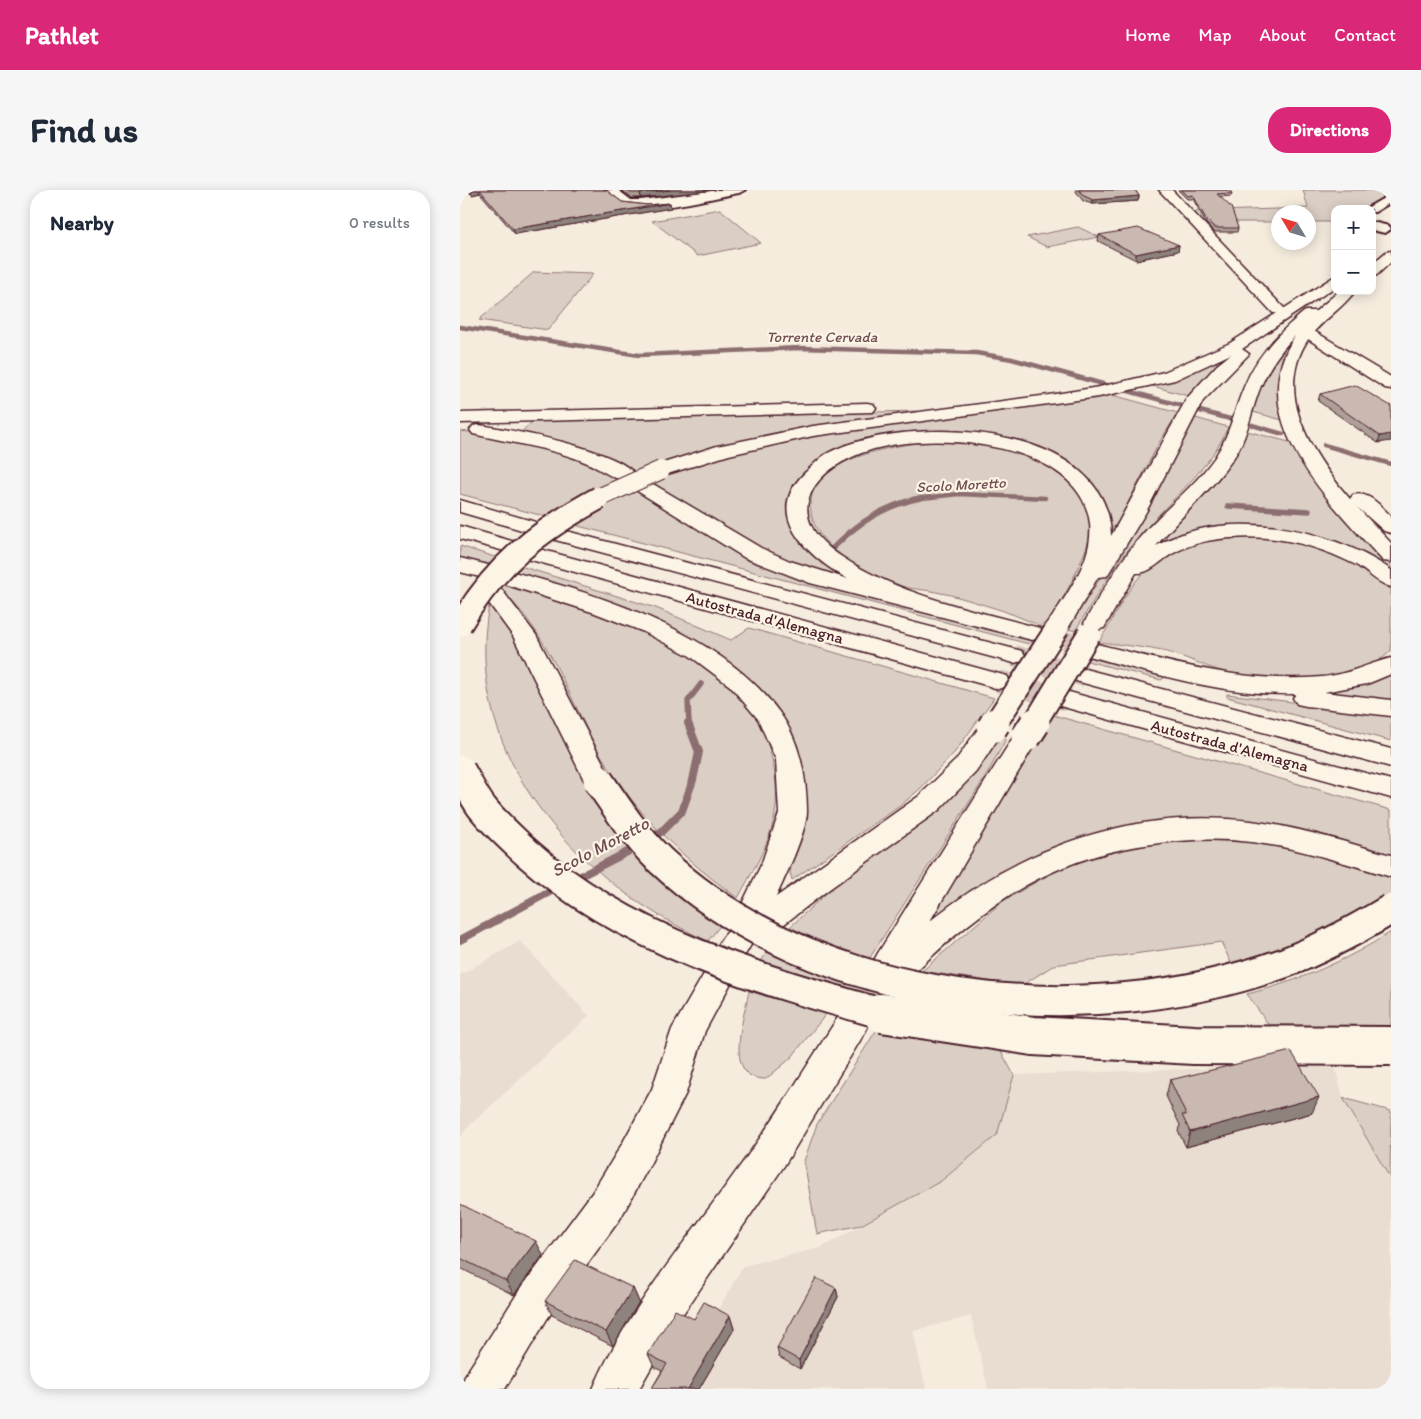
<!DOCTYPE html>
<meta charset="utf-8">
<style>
body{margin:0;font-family:Itim,sans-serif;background:#f6f6f7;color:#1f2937}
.controls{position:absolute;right:15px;top:15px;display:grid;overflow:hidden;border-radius:10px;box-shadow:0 2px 12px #0003}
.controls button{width:45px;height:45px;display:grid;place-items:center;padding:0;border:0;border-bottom:1px solid #e0e1e3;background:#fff;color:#1f2937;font:25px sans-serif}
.compass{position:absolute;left:811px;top:15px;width:45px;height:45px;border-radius:50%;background:#fff;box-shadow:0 2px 12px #0003;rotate:308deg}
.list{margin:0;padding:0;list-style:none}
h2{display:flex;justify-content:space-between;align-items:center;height:65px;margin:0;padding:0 20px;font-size:21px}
h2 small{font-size:16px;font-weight:400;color:#747a83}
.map{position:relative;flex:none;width:931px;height:1199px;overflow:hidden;border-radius:20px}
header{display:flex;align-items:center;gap:30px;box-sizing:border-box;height:70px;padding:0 25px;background:#db2777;color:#fff}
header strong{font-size:24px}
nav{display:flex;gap:28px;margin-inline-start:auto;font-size:18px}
.intro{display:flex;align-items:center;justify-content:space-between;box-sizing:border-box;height:120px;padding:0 30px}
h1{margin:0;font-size:35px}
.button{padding:12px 22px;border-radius:20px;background:#db2777;color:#fff;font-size:18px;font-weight:700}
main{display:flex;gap:30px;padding:0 30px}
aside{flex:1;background:#fff;border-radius:20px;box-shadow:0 2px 12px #0003}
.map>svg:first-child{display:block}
.built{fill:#e8ddd0}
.green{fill:#dbcec4;stroke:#927678}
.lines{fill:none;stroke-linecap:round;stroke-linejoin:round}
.stream-far2{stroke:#8c6e70;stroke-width:4.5}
.stream-far1{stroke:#8c6e70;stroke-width:5.5}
.stream{stroke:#8c6e70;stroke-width:8}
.motorway-tunnel{stroke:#d3c3ba;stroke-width:22;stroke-dasharray:22 11;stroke-linecap:butt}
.minor-casing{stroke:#4a1f2b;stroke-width:4}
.secondary-casing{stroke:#4a1f2b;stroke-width:3}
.motorway-casing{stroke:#4a1f2b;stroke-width:3}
.minor{fill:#fcf5e5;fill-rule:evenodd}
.secondary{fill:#fcf5e5;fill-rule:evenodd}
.motorway{fill:#fcf5e5;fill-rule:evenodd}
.motorway-bridge-far3-casing{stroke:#4a1f2b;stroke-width:20;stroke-linecap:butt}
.motorway-bridge-far2-casing{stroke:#4a1f2b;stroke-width:26;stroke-linecap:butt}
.motorway-bridge-far1-casing{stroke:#4a1f2b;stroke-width:33;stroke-linecap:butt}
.motorway-bridge-casing{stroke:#4a1f2b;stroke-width:42;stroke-linecap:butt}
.motorway-bridge-far3{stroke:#fcf5e5;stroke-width:18}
.motorway-bridge-far2{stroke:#fcf5e5;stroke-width:22}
.motorway-bridge-far1{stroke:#fcf5e5;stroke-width:29}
.motorway-bridge{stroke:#fcf5e5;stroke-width:38}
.wall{fill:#ae9f98;stroke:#4a1f2b}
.shaded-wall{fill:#8d827c;stroke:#4a1f2b}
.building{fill:#cab9b1;stroke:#4a1f2b}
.labels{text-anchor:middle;stroke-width:4.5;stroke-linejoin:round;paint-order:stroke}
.far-water-label{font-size:15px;font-style:italic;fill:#704d53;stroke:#fcf5e5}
.street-label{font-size:16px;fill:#4a1f2b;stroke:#fcf5e5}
.water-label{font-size:18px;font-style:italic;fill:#704d53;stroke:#fcf5e5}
</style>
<header>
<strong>Pathlet</strong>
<nav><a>Home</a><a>Map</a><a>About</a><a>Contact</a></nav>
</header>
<div class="intro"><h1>Find us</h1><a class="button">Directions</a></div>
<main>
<aside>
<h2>Nearby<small>0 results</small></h2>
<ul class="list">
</ul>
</aside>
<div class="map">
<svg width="931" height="1199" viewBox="0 0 931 1199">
<rect width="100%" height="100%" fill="#f5ecde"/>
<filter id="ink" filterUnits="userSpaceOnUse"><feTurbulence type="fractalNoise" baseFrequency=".02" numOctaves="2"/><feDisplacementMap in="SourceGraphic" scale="10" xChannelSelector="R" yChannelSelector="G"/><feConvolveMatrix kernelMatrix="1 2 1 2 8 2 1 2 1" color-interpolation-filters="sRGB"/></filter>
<g filter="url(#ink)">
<!-- built -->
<g class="built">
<polygon points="60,751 129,826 8,937 0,948 0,785"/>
<polygon points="874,874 883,908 931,990 931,1199 528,1199 511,1126 453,1141 466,1199 213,1199 283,1076 361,1058 481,991 537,945 554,885"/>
</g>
<!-- green -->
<g class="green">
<polygon points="843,0 931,0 931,7 911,19 875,19 875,32 849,32 848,22 818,22 818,32 734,32 725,22 848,18"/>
<polygon points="260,19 301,53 238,66 192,31"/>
<polygon points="618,37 639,47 587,57 567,47"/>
<polygon points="74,82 133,84 88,140 19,130"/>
<path d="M821 159 824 160C817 190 815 199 822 230L793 222 801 189Z"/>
<polygon points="754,171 758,173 728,206 689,195"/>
<path d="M649 204 718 223 700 251 658 332 649 342 640 308 629 291 617 280 599 268 563 255 516 246 393 259 337 301C346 337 346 368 385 386L382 390 302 361 187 290C234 275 281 258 329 249 435 230 543 223 649 204Z"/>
<polygon points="458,221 459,224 238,262 175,284 60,243 74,230"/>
<path d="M732 227 768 237C750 279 711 309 682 343 655 373 636 407 615 441L608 439 658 360Z"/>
<path d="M0 241C57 247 111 264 162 289L91 328 0 304Z"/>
<polygon points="787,241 833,253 885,325 931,375 931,382 860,347 723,345 706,350 701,348"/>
<path d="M464 252C520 251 639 263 630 344 629 359 598 424 586 432 585 434 582 434 581 436 564 429 546 421 528 416 511 411 494 405 476 402 464 399 451 400 439 395 403 383 337 349 353 302 366 267 433 256 464 252Z"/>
<path d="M174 296C231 333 279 367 343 389L573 450 569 454 107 333Z"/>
<path d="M771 345C788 346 805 346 821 348 859 354 905 372 931 400V461C894 497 804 493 758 480 741 475 726 467 707 462 685 457 662 455 639 452 656 425 671 387 699 369 720 354 747 350 771 345Z"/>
<polygon points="0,356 41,369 32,378 0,368"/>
<polygon points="60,376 196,418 271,450 289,438 534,508 495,562 461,598 440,616 332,690 330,683 335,658 304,505 284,483 240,453 189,428 52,383"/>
<path d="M45 392C118 416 198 437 260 483 282 500 301 532 309 558 316 581 319 606 314 629 308 657 291 684 278 708 223 669 177 625 142 567 109 511 90 442 39 399Z"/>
<path d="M29 415 35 417 50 434 105 545 263 732 248 751C126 697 0 571 29 415Z"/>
<polygon points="630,467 701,485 704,488 701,490 627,471"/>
<path d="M931 482V511L870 505 869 501C892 498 910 492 931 482Z"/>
<polygon points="767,504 931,524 931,551 767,507"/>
<polygon points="593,525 931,620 931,665 872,647 810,635 682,636 482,731 466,725"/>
<polygon points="538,547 546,549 526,586 409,769 364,753 330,737 375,695 459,633"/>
<polygon points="747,649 809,653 931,682 931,712 774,779 761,752 594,775 561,796 462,781 543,711 595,681 621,671 676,656"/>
<path d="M931 742V842L815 844 787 804C840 791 885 771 931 742Z"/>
<polygon points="309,759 388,792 385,798 300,773"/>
<path d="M289 801 366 824 331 868 306 889C262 890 284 828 289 801Z"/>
<polygon points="419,836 538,856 554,885 537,945 481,991 401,1035 357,1044 344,971 357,934"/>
<polygon points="883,908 931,921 930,988"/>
</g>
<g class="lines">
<!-- stream-far2 -->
<g class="stream-far2">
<polyline points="0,137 179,165 339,158 516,163 552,169 719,215"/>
<polyline points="740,221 770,229"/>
<polyline points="792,235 823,244"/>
<polyline points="864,255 931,274"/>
<polyline points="453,309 499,304 585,308"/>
</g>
<!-- stream-far1 -->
<g class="stream-far1">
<polyline points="768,316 849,321"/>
<path d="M373 358C397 333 426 315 460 308"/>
<polyline points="229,534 228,511 241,494"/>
</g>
<!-- stream -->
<g class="stream">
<polyline points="190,649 201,642 222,621 233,590 239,562 228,533"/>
<polyline points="113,690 179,656"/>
<polyline points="0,750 99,697"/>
</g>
<!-- motorway-tunnel -->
<g class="motorway-tunnel">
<polyline points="572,443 637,461"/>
<polyline points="554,466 625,486"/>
<polyline points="538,491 609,510"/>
</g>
<!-- minor casing -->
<g class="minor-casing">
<g id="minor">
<path d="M145 0H158L171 10H181L258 0H285L279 3C251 8 189 25 163 15 156 12 150 6 145 0Z"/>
<polygon points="931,4 931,12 915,22 912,22 912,19 905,19"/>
<polygon points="912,32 929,36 931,39 925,43 912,40"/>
</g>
</g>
<!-- secondary casing -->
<g class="secondary-casing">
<g id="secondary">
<polygon points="699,0 712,0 823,117 826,120 823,123 813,123"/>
<polygon points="854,141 931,187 931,199 925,198 848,149 846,146"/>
</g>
</g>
<!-- motorway casing -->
<g class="motorway-casing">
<g id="motorway">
<polygon points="931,61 931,72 917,85 912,86 912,74 926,62"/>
<path d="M875 86V97L782 159 789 164 743 211 686 322 647 386 638 387 606 442 598 444 590 442 586 437C604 407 634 371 630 334 621 251 475 241 414 259 354 276 316 324 382 367 441 406 513 420 580 438L584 443 580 448 572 450 350 393 285 368 174 299 171 295 174 291H188L301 358 330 371 388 389C346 366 299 322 349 279 354 274 360 268 366 264 441 223 649 229 651 346L727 208 757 175 771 164 715 190 639 207 353 246 269 265 201 286 194 284 191 280 194 276 257 256 353 236 589 205 639 197 704 182 770 153Z"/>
<path d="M879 101H895C882 119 862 130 849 148 811 203 853 266 890 309L893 305C909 301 920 316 931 326V343L924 341 897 317 931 353V372L923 371C871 313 780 228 835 146 820 161 809 177 801 196 792 217 789 241 778 261 756 297 722 324 696 356 763 316 870 337 931 380V397C917 393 908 382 896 375 857 355 814 344 771 348 752 349 729 354 712 364 701 370 690 384 676 383L644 438 636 440 628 438 624 433C643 399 664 364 690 336 712 313 737 293 755 267 770 245 774 220 784 197 796 166 819 142 845 121H856Z"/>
<polygon points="407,213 413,214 416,218 413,222 0,233 0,223"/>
<path d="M19 235C53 240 158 259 177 286L174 290C157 294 140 278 125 272 88 257 50 253 13 244L10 240 13 236Z"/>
<polygon points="0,310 79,333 82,337 79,341 72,343 0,322"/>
<polygon points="0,336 55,352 59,356 55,360 48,362 0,349"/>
<polygon points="95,338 562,461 566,466 562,471 554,473 88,348 85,344 88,340"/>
<polygon points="72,357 547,486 550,491 547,496 538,499 529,496 64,368 61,363 64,358"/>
<polygon points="0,368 32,376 35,381 32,386 24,388 0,382"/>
<path d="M49 381C140 404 262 443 319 522 340 550 347 589 347 622 347 640 324 690 316 707L459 606 496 570 523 532 532 530 541 532 545 538 516 582 479 620 368 700 323 735 312 739 301 735 298 729 284 726 280 718 301 675 319 623 316 570 298 529 270 496 230 466 184 442 135 423 41 393 38 388 41 383Z"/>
<polygon points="34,398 42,400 76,445 152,590 148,597 138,599 128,597 124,590 53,446 23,405 26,400"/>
<path d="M637 454C710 472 785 494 862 487 887 485 907 474 931 468V484L907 494 864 502 931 510V526L846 516 837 514 833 508 836 504C766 506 695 484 629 466L625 461 629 456Z"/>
<polygon points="625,479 931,559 931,577 616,491 613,486 616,481"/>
<polygon points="609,502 931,590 931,608 600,516 596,510 600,504"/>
<path d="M566 539 575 541 579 547 470 731C561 657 673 617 791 631 838 637 885 652 931 665V687C885 673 839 658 791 652 761 648 730 649 700 653 595 665 529 711 454 783L443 787 418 781 413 772 418 763 557 541Z"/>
<path d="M279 736 290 739 295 748 282 770 271 773 260 770 255 761C262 749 265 740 279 736Z"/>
<polygon points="256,778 267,782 272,791 245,841 226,903 188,978 160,1029 87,1129 45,1199 0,1199 6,1184 59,1101 132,1003 162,954 192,899 212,839 245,782"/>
<path d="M392 820 404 824 409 834 404 844 324 976 214 1137 179 1199H133C165 1123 227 1050 275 983 313 932 346 877 380 824Z"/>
</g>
</g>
<!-- minor -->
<use href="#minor" class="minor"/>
<!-- secondary -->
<use href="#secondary" class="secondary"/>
<!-- motorway -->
<use href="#motorway" class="motorway"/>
<!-- motorway-bridge-far3 casing -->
<g class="motorway-bridge-far3-casing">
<polyline id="motorway-bridge-far3" points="136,309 201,280"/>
</g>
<!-- motorway-bridge-far2 casing -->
<g class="motorway-bridge-far2-casing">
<g id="motorway-bridge-far2">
<path d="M0 435C35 375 78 341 139 308"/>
<polyline points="535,534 598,437"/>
<polyline points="574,534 629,444"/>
</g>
</g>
<!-- motorway-bridge-far1 casing -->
<g class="motorway-bridge-far1-casing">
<g id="motorway-bridge-far1">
<polyline points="532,538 535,533"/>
<polyline points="566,547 575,533"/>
<path d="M0 580C7 592 13 605 21 616 34 633 51 648 66 662 167 752 299 789 427 825"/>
<path d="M138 590C157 618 176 647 200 670 356 817 629 844 824 773 862 759 896 740 931 719"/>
</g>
</g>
<!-- motorway-bridge casing -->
<g class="motorway-bridge-casing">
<polyline id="motorway-bridge" points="422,823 573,846 734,855 931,856"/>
</g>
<!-- motorway-bridge-far3 -->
<use href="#motorway-bridge-far3" class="motorway-bridge-far3"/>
<!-- motorway-bridge-far2 -->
<use href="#motorway-bridge-far2" class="motorway-bridge-far2"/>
<!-- motorway-bridge-far1 -->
<use href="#motorway-bridge-far1" class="motorway-bridge-far1"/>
<!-- motorway-bridge -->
<use href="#motorway-bridge" class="motorway-bridge"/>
</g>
<!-- wall -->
<g class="wall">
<polygon points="0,0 146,0 162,12 187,15 210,13 211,18 55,44 20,3 12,5 8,1 0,1"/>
<polygon points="161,0 255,0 181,8 172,8"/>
<polygon points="615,0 675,0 679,6 678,11 632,14 623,11"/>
<polygon points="718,0 769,0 772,3 771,6 760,7 778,38 777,42 754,42 746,33 733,9 727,9"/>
<polygon points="639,45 719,55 718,61 676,70 638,51"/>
<polygon points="860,204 931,216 918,253 858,211"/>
<polygon points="710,890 852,923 726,957 718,941 720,935 706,906"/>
<polygon points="0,1014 83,1065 54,1105 0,1078"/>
<polygon points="173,1098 179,1112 153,1156 92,1125 85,1111"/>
<polygon points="376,1098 378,1107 340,1179 319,1167 317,1158"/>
<polygon points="270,1126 274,1139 239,1199 192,1199 192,1198 202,1181 194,1177 188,1164 234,1129"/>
</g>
<!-- shaded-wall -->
<g class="shaded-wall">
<polygon points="11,0 19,0 20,3 12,5"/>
<polygon points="210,0 255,0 181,8 180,3"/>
<polygon points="679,6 678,11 632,14 633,10"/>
<polygon points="210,13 211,18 55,44 53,39"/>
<polygon points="719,55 718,61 676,70 676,64"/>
<polygon points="931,244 931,251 918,253 920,246"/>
<polygon points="859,907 852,923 726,957 730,942"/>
<polygon points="76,1051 83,1065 54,1105 46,1091"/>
<polygon points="173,1098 179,1112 153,1156 146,1142"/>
<polygon points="376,1098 378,1107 340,1179 339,1170"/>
<polygon points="270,1126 274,1139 239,1199 228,1199"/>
</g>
<!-- building -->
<g class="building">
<polygon points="20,0 146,0 162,12 187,15 210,13 53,39"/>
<polygon points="166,0 210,0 180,3 171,3"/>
<polygon points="619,0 675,0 679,6 633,10 624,6"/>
<polygon points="722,0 769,0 772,3 757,4 771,17 778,38 755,38 746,29 733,5 728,6"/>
<polygon points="678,38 719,55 676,64 639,45"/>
<polygon points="895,195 931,216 931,244 920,246 860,204"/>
<polygon points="831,861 859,907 730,942 722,925 726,925 710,890"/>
<polygon points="0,1014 76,1051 46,1091 0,1068"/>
<polygon points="115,1070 173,1098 146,1142 85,1111"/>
<polygon points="356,1088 376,1098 339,1170 317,1158"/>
<polygon points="244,1112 270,1126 228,1199 194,1199 192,1198 207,1174 188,1164 215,1120 234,1129"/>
</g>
</g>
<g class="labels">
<!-- far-water labels -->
<g class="far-water-label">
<text x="362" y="152">Torrente Cervada</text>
<text transform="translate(501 295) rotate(-3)" y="5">Scolo Moretto</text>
</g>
<!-- street labels -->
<g class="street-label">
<text transform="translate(305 427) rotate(15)" y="6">Autostrada d'Alemagna</text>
<text transform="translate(770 555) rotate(15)" y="6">Autostrada d'Alemagna</text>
</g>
<!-- water labels -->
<g class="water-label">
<text transform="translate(140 657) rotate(-28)" y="6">Scolo Moretto</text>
</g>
</g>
</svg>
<div class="controls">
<button>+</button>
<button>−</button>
</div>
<svg class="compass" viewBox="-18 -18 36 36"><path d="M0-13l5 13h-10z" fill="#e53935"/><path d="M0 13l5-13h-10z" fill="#747a83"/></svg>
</div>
</main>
